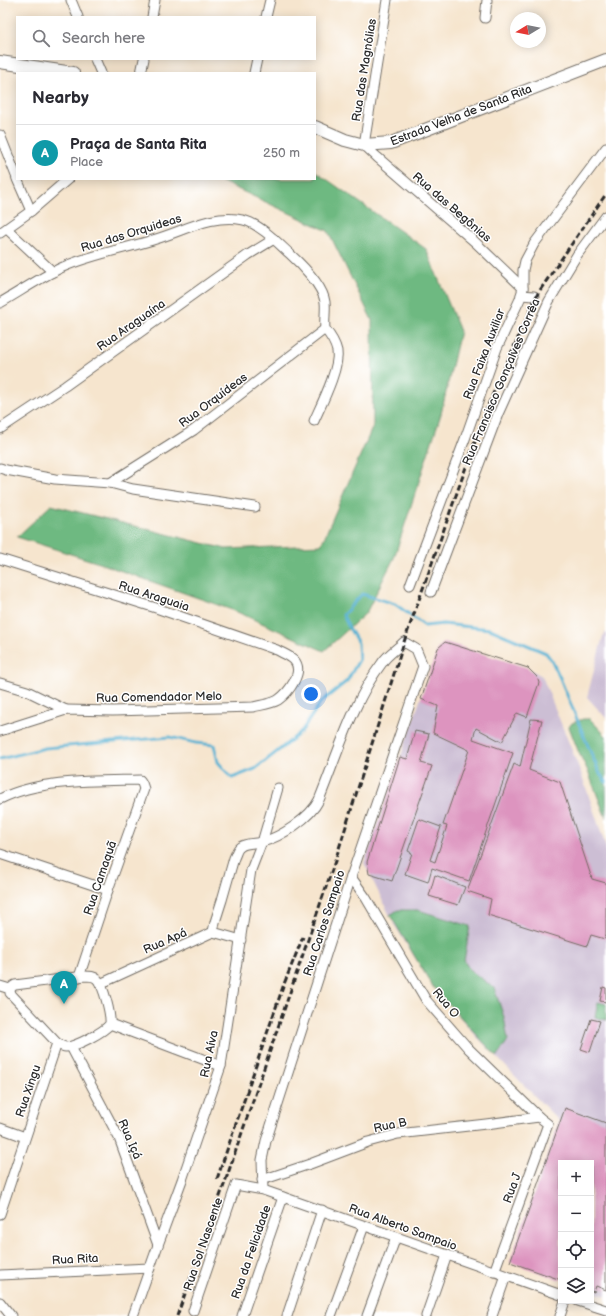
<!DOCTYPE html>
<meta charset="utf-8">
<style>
body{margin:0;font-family:"Balsamiq Sans",sans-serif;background:#f2f2f3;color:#2b2b33}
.controls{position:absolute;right:12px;bottom:12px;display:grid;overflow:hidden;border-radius:0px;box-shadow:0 2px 10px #0003}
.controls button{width:36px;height:36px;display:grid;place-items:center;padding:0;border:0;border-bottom:1px solid #e1e1e2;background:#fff;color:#2b2b33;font:20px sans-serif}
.compass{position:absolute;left:510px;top:12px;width:36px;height:36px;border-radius:50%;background:#fff;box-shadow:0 2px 10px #0003;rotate:260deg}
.you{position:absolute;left:311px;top:694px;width:14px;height:14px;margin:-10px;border:3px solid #fff;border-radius:50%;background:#1a73e8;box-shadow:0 0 0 6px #1a73e833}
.badge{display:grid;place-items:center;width:26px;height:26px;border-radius:50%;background:#ea580c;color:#fff;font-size:13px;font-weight:700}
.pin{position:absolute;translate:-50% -33px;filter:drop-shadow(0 1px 2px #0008)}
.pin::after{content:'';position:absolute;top:21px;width:14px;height:12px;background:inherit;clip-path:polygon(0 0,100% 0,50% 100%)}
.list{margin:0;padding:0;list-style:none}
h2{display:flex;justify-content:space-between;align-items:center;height:52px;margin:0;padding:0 16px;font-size:17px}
h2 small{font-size:13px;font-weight:400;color:#7c7c81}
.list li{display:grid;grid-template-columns:26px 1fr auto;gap:12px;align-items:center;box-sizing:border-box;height:56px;padding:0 16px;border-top:1px solid #e1e1e2}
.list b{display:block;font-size:15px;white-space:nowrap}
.list p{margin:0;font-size:13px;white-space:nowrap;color:#7c7c81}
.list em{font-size:13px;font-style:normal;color:#7c7c81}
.icon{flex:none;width:22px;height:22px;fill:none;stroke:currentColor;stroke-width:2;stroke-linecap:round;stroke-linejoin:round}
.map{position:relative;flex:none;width:606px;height:1316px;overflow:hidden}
.search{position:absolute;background:#fff;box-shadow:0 2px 10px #0003;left:16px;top:16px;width:300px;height:44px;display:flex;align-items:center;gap:10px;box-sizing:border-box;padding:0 14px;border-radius:0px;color:#7c7c81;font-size:15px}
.panel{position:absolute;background:#fff;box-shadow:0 2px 10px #0003;left:16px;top:72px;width:300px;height:108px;border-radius:0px}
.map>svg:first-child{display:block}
.industrial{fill:#ccbed4}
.forest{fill:#6eb981;stroke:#4c7256}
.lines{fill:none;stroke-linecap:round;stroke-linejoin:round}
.stream{stroke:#54b1d2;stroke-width:3}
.building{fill:#dd94bf}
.street-casing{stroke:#726c64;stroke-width:11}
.secondary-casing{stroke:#726c64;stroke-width:14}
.street{stroke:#fff;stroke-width:9}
.secondary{stroke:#fff;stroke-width:12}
.rail{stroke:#2b2b2b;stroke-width:3;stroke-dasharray:6 3;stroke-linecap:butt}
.labels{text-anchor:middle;stroke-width:3;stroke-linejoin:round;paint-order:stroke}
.street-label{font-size:12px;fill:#2b2b2b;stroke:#fff}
</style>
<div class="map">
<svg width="606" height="1316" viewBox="0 0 606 1316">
<rect width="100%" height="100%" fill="#fff"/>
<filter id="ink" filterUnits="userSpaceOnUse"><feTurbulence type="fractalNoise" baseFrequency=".025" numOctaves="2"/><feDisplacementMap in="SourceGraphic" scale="8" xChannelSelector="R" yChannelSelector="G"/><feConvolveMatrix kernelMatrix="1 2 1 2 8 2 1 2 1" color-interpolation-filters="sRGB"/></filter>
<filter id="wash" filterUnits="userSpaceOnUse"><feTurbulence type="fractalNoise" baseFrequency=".012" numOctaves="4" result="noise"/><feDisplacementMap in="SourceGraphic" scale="16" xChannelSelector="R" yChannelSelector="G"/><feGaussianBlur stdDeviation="0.9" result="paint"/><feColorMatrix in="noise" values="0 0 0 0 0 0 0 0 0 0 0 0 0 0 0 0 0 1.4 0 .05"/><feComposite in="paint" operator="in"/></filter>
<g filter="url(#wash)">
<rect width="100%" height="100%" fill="#f6e5ce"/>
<!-- industrial -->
<g class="industrial">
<polygon points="606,631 606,718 587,697 603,636"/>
<polygon points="445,642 528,668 542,676 581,773 606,847 606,1296 591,1291 591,1163 561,1163 561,1280 510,1262 559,1121 477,1037 433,987 395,926 364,863 438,648"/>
</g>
<!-- forest -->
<g class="forest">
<polygon points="315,171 426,249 460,331 441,414 394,558 366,613 324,651 235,611 96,562 17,537 51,505 226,549 321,545 373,426 372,320 328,231 216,179 315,179"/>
<polygon points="583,719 590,719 606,736 606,818 587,769 579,753 569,727 572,723"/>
<polygon points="398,910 418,910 470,926 464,961 470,970 494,988 504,1017 508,1040 497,1057 433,987 390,915"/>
<polygon points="598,1002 606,1004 606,1020 595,1017"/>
</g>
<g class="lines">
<!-- stream -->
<polyline class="stream" points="0,759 45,748 170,737 196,743 214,745 218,762 232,778 255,769 278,751 301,732 321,702 347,681 359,660 358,643 348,626 343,615 362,594 395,604 425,626 443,624 490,629 546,653 552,661 560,678 586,741 600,774 606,782"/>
</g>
<g id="blocks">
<!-- building -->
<g class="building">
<polygon points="445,642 528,668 537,677 539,683 527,717 517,713 502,742 476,728 473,739 513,753 469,881 432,868 428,882 405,874 412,853 408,851 419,819 441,827 430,860 435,862 447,826 443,825 469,750 433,733 438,706 421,699 438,648"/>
<polygon points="531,719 542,720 529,770 560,782 592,879 606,883 606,934 605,939 591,935 587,946 488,915 491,899 467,891 514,764 520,767"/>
<polygon points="415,731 429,734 421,763 432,766 392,881 369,874 367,862 400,757 407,759"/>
<polygon points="435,875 465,887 458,905 429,896"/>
<polygon points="603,987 606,988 606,1002 600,1001"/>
<polygon points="591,1019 600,1021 590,1052 581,1049"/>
<polygon points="565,1108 606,1123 606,1290 596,1286 594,1292 591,1291 591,1163 561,1163 561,1280 510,1262"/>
</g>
</g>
</g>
<g filter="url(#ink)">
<use href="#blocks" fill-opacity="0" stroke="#726c64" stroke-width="1"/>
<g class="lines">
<!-- street casing -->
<g class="street-casing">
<g id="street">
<polyline points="71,0 78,17"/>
<polyline points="387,0 364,145 377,157 475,242 523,288"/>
<polyline points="152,17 155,0"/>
<polyline points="266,17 270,0"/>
<polyline points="485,18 487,0"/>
<polyline points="95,59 101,73"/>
<polyline points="141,73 144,59"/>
<polyline points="254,73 257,59"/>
<polyline points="0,135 17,178"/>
<polyline points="17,179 31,211"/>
<polyline points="7,229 53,272"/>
<polyline points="0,233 31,211 68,179"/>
<polyline points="521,295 534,296"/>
<path d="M0 303C21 291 41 277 63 267 93 254 125 249 156 239 183 231 214 213 243 220 260 224 278 243 290 254 301 264 323 286 325 302 326 310 324 320 325 329"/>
<path d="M314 421C321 405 340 368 337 351 335 342 330 335 325 329"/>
<polyline points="0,429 65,386 248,255 274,239"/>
<polyline points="0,468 6,470 55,479 110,483 133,489 255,507"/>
<polyline points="110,483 194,430 325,329"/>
<path d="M0 559 156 608 277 650C282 653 290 656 294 660 305 672 288 693 278 700 271 704 261 705 253 707L113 711 66 710 0 731"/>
<polyline points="410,585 465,439 497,348 520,299 523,288 523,270 525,261 534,244 606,148"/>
<polyline points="431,592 498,414 549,301 577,255 606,216"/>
<polyline points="0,683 27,691 66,710"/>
<path d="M0 799C40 779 96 781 140 780L142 783 144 789 108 890 79 977"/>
<polyline points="0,854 108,890"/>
<path d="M213 932 215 922 222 900 234 858C236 854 237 849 240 847 246 842 255 844 262 842 281 837 310 818 319 800 337 756 353 701 382 663 387 655 397 649 404 642L416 649 423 666 351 877 266 1141 262 1160 263 1190"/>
<path d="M85 976C90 976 94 976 97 979 104 986 111 1015 110 1024 104 1032 75 1047 66 1047 62 1047 60 1045 57 1043L10 993C10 989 11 987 15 985Z"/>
<polyline points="100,984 213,932 241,940"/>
<polyline points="0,986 10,989"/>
<polyline points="110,1024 221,1066"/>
<polyline points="71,1047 119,1138 158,1245"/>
<polyline points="0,1128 25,1137"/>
<polyline points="262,1180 310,1164 368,1142 398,1134 486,1124 539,1117 468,1048 426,1000 366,898 351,877"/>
<polyline points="0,1214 57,1043"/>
<polyline points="494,1272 548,1124 539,1117"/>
<polyline points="0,1275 150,1268"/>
<polyline points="578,1301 606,1310"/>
<polyline points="0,1302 11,1316"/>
<polyline points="193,1311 236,1185 263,1190 283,1197 561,1295"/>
<polyline points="133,1316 158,1245 182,1180 221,1066 251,870 263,839 278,788"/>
<polyline points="242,1316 283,1197"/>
<polyline points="287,1316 322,1210"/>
<polyline points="331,1316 364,1226"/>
<polyline points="367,1316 396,1237"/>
<polyline points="426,1316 447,1255"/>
<polyline points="492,1316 506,1276"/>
<polyline points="560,1316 565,1301"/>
</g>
</g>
<!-- secondary casing -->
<g class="secondary-casing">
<g id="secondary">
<polyline points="0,62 73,73"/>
<polyline points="315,127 345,140 364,145 391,143 606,60"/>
</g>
</g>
<!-- street -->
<use href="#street" class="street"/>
<!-- secondary -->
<use href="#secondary" class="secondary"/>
<!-- rail -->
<g class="rail">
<polyline points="217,1179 284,984 303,937"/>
<polyline points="177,1316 224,1185 336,858 404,642 488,405 538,293 606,194"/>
</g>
</g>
</g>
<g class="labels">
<!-- street labels -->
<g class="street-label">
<text transform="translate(364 70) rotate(-81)" y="4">Rua das Magnólias</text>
<text transform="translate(461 115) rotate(-21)" y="4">Estrada Velha de Santa Rita</text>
<text transform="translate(452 207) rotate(41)" y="4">Rua das Begônias</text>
<text transform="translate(131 233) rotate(-17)" y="4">Rua das Orquideas</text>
<text transform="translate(131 325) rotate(-35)" y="4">Rua Araguaína</text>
<text transform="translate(484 354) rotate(-69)" y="4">Rua Faixa Auxiliar</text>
<text transform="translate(501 382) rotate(-67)" y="4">Rua Francisco Gonçalves Corrêa</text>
<text transform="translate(213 400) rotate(-37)" y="4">Rua Orquídeas</text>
<text transform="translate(154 596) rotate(18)" y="4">Rua Araguaia</text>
<text transform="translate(159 697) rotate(-1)" y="4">Rua Comendador Melo</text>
<text transform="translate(100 878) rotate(-71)" y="4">Rua Camaquã</text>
<text transform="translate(324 923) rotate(-72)" y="4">Rua Carlos Sampaio</text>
<text transform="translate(165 941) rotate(-24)" y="4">Rua Apá</text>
<text transform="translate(446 1003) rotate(50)" y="4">Rua O</text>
<text transform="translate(209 1054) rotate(-78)" y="4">Rua Aíva</text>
<text transform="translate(28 1091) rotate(-71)" y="4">Rua Xingu</text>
<text transform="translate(390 1125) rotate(-12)" y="4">Rua B</text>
<text transform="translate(130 1139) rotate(67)" y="4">Rua Içá</text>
<text transform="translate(512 1188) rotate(-70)" y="4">Rua J</text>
<text transform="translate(403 1227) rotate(20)" y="4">Rua Alberto Sampaio</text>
<text transform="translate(203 1244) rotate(-71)" y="4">Rua Sol Nascente</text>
<text transform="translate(251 1252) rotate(-71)" y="4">Rua da Felicidade</text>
<text transform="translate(75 1259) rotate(-3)" y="4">Rua Rita</text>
</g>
</g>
</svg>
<div class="controls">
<button>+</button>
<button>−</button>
<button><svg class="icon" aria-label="locate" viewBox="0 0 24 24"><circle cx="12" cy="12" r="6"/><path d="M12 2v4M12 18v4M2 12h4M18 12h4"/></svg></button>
<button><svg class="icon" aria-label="layers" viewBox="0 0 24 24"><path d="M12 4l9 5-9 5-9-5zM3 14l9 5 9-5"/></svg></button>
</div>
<svg class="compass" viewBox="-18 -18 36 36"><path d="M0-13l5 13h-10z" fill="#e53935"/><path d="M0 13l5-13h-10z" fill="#7c7c81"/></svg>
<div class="you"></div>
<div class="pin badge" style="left:64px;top:1004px;background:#0f9aa8">A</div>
<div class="search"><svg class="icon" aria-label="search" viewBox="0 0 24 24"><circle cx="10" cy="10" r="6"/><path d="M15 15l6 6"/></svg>Search here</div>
<section class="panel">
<h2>Nearby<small></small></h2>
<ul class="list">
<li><span class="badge" style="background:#0f9aa8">A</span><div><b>Praça de Santa Rita</b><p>Place</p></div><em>250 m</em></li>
</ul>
</section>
</div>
